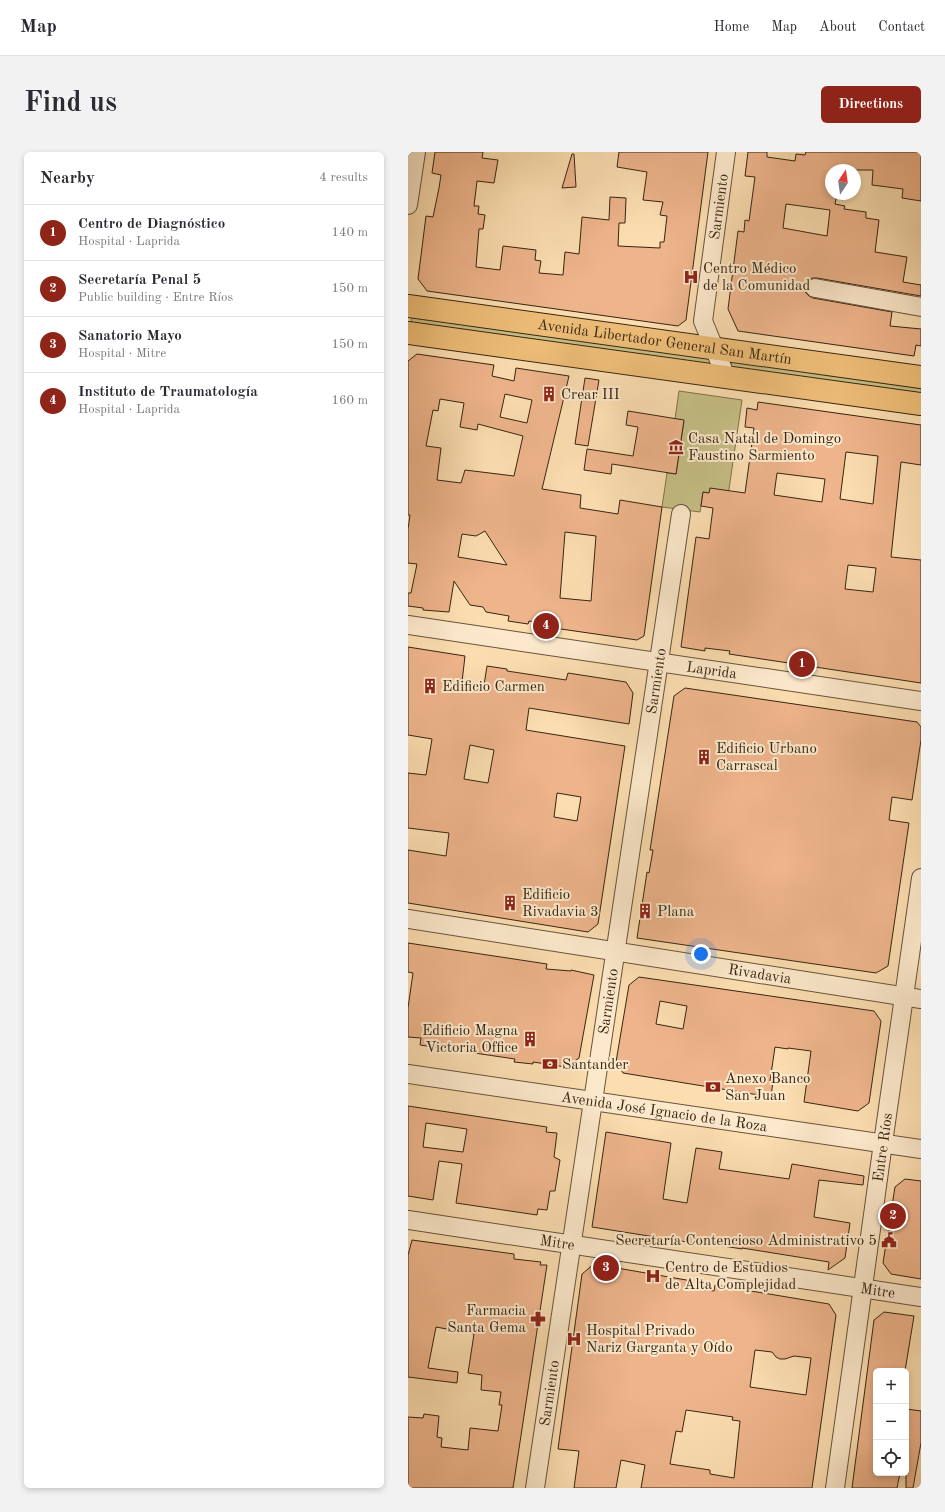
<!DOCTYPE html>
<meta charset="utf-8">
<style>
body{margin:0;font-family:"Old Standard TT",serif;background:#f2f2f3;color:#2b2b33}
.controls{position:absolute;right:12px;bottom:12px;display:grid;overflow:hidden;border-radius:6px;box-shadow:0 2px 6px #0003}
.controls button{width:36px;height:36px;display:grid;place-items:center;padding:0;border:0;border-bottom:1px solid #e1e1e2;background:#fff;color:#2b2b33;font:20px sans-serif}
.compass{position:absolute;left:417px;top:12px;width:36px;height:36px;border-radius:50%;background:#fff;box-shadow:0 2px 6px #0003;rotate:13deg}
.you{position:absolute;left:293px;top:802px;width:14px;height:14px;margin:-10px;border:3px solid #fff;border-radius:50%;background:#1a73e8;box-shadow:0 0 0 6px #1a73e833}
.badge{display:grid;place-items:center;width:26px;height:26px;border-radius:50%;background:#8f2418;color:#fff;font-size:13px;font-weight:700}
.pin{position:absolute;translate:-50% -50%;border:2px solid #fff;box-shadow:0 1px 4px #0006}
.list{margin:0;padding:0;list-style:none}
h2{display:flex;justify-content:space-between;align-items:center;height:52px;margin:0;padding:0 16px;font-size:17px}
h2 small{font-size:13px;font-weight:400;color:#7c7c81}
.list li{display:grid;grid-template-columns:26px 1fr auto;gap:12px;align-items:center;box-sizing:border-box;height:56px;padding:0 16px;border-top:1px solid #e1e1e2}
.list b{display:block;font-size:15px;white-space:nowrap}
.list p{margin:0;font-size:13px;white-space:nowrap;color:#7c7c81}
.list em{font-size:13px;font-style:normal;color:#7c7c81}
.icon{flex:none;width:22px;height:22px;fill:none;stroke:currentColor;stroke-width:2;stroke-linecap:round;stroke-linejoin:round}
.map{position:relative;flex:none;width:513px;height:1336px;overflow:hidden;border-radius:6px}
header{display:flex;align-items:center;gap:24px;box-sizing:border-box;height:56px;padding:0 20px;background:#fff;border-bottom:1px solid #e1e1e2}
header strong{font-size:19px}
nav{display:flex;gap:22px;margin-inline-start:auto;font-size:14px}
.intro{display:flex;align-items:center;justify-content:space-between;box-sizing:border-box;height:96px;padding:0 24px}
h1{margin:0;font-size:28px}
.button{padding:10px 18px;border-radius:6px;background:#8f2418;color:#fff;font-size:14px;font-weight:700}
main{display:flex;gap:24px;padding:0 24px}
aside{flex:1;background:#fff;border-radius:6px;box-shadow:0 2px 6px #0003}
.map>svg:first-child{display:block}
.green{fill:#c6bf86;stroke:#7e724c}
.building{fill:#eeb48b;stroke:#372512;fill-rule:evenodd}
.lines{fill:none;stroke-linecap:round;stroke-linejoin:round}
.minor-casing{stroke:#68533a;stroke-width:20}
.major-casing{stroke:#372512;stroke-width:24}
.minor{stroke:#fce9cc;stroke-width:18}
.major{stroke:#eebe78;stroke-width:22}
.labels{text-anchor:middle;stroke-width:4;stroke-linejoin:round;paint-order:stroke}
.street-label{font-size:15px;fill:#372512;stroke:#fce9cc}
.poi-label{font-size:15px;fill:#372512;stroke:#fce9cc;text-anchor:start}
</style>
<header>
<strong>Map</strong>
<nav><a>Home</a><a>Map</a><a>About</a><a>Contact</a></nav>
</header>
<div class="intro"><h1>Find us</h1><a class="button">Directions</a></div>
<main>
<aside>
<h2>Nearby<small>4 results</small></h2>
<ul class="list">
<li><span class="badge">1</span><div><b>Centro de Diagnóstico</b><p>Hospital · Laprida</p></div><em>140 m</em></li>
<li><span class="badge">2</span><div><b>Secretaría Penal 5</b><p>Public building · Entre Ríos</p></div><em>150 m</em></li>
<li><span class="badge">3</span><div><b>Sanatorio Mayo</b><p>Hospital · Mitre</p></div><em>150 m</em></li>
<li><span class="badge">4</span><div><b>Instituto de Traumatología</b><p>Hospital · Laprida</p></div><em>160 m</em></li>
</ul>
</aside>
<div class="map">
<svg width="513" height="1336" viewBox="0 0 513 1336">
<rect width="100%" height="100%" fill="#fbddb0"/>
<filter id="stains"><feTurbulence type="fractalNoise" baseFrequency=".005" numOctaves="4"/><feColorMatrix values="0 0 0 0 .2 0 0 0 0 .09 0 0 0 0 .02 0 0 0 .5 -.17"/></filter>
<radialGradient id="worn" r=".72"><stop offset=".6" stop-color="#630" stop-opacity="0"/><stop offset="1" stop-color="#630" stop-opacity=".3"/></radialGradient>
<!-- green -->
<g class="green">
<polygon points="5,164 302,204 303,211 302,212 4,172 3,167"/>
<polygon points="326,208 513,234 513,244 325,218 323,212"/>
<polygon points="271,239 334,248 320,344 295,340 292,360 254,355 259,321 268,322 276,269 267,267"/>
</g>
<!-- building -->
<g class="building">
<polygon points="27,0 75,0 74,6 90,8 86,31 69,29 66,54 71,54 70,62 77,63 75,77 71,77 68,115 92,118 95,94 128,98 127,108 133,109 131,121 155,123 157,100 171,102 174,65 201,68 202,45 218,46 217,71 211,71 210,94 252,96 252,90 256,90 259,64 252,63 255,50 235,48 239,20 209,15 211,0 300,0 278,168 270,174 19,139 10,127 18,64 25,65 31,36 33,23 24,21"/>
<path d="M340 0H359V5L387 9 388 2 397 3 398 0H513V49L494 46 495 37 464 33 465 18H423V42H429L427 52 437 54 436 57 458 60V66L471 68 467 100 499 105 495 130 513 133V144L409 126H404L399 129 397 135V140L401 144 405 146 484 160 482 174 513 177V194L508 193 506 204 330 179 320 157 330 79 336 80 337 68 341 69 347 25 337 24ZM378 52 422 58 419 84 375 76Z"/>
<polygon points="164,2 166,2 168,35 154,36"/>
<path d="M9 202 86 213 84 224 106 229 108 216 161 224 134 337 173 343 172 356 210 362 212 348 254 355 236 484 229 488 146 476 147 473 121 469 120 472 100 469 101 464 78 460 75 455 62 453 46 429 41 460 15 458V456L0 454V441H3L9 412 0 411V377L2 363H0V209ZM97 242 124 248 119 271 92 265ZM32 247 56 251 52 275 69 278 70 272 115 284 106 324 57 318 53 331 29 328 33 296 18 294 25 258 30 259ZM77 379 99 413 50 405 54 382 68 384ZM157 380 188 384 183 449 152 446Z"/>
<polygon points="177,226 191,228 180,294 167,292"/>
<path d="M350 250 513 273V313L493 310 483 405 513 408V531L321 502 322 499 297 496V499L273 495 288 385 301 387 305 356 293 354 295 340 301 341 302 336 337 341 346 276 337 275 339 256 349 258ZM438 300 470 304 465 352 432 347ZM369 321 417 327 414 350 366 343ZM440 413 468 416 465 440 437 437Z"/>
<polygon points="220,259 276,268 268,322 204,312 203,322 176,318 179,297 225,304 230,275 218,273"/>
<path d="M0 495 57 504 54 530 76 533 79 514 99 517V519L158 528 160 521 218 530 225 541 221 572 121 556 118 578 217 594 190 772 180 780 0 751V698L38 704 41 681 0 676V621L18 623 24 587 0 583ZM62 593 86 598 80 631 56 627ZM149 641 173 645 169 669 146 665Z"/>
<polygon points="277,536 509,570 513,575 513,588 504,648 484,645 481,668 501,671 480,814 468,821 229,786 239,720 241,721 245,698 242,698 266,544"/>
<polygon points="0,791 139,812 138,817 163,819 163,818 186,823 171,906 158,915 125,910 125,912 106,910 107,907 12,893 13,886 0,885 0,856 5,821 0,820"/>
<path d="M231 825 466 859 473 869 461 951 450 959 396 950 403 899 380 896V897L367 895 362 929H365L363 945 215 921 208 910 221 833ZM252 849 279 854 275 877 248 872Z"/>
<path d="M0 954 139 975 138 980 149 981 146 1005 152 1008 147 1039H142L139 1058 130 1057 129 1063 48 1051 54 1012 31 1009 25 1048 0 1044ZM18 971 59 977 55 1000 15 995Z"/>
<polygon points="198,980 263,991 255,1047 279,1051 288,996 314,1000 311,1017 381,1027 384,1012 456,1024 455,1033 411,1028 406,1065 442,1071 437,1106 420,1118 421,1110 334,1096 334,1097 285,1089 285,1091 184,1075"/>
<polygon points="497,1027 513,1029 513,1127 483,1122 475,1111 487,1035"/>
<polygon points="4,1088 106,1102 106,1107 133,1110 132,1113 139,1113 105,1336 0,1336 0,1265 15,1266 16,1262 31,1264 29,1285 34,1286 33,1295 60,1298 62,1276 90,1279 94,1253 91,1253 93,1240 73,1238 74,1223 60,1221 66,1182 28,1175 20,1216 50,1220 49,1231 0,1225 0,1103"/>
<path d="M186 1112 284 1129V1136L306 1139 307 1133 421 1152 428 1163 404 1336H233L237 1313 213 1308 208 1336H166L171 1299 150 1297 174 1122ZM347 1198 364 1200 368 1205 372 1207H377L386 1204 403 1206 398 1243 342 1235ZM278 1258 325 1265 324 1268 332 1269 326 1326 302 1322V1318L262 1312 268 1279 274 1280Z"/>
<polygon points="476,1160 506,1164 497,1219 468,1219 468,1321 492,1321 489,1336 444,1336 466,1168"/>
<polygon points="498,1257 513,1259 513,1291 505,1336 498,1336"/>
</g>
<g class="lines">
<!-- minor casing -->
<g class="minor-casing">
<g id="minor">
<polyline points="0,53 8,0"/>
<polyline points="407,136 513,155"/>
<path id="s1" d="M318 225 295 169 318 0"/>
<path id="s2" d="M0 473 513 549"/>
<path id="s3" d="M0 767 513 847"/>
<path id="s4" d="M0 922 513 997"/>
<path id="s5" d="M0 1068 513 1145"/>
<path id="s6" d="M127 1336 273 362"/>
<path id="s7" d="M427 1336 475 991 513 726"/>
</g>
</g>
<!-- major casing -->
<g class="major-casing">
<g id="major">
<path id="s8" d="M0 154 513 225"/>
<polyline points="0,181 513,252"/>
</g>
</g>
<!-- minor -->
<use href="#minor" class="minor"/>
<!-- major -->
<use href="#major" class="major"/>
</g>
<!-- icons -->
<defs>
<g id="hospital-bare" transform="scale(1.2)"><path d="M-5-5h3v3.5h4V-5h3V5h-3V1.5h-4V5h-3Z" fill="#8f2418" stroke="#fce9cc" stroke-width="2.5" paint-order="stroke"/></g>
<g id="building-bare" transform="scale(1.2)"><path d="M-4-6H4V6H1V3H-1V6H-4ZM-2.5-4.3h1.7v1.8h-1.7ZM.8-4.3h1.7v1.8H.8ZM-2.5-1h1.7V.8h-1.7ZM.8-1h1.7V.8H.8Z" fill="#8f2418" stroke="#fce9cc" stroke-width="2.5" paint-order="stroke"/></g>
<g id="museum-bare" transform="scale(1.2)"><path d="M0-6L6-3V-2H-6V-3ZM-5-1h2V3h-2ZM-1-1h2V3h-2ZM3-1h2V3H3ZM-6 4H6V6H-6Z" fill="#8f2418" stroke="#fce9cc" stroke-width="2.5" paint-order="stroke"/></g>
<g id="bank-bare" transform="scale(1.2)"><path d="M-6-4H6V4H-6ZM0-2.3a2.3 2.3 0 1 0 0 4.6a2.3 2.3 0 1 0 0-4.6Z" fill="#8f2418" stroke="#fce9cc" stroke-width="2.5" paint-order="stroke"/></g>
<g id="civic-bare" transform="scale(1.2)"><path d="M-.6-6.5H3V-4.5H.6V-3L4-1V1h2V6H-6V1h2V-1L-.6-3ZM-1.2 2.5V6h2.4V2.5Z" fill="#8f2418" stroke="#fce9cc" stroke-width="2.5" paint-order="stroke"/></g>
<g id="pharmacy-bare" transform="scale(1.2)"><path d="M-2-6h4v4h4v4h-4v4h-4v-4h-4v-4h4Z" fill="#8f2418" stroke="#fce9cc" stroke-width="2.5" paint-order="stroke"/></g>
</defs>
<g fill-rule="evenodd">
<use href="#hospital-bare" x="283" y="125"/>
<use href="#building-bare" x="141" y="242"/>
<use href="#museum-bare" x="268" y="295"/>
<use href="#building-bare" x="22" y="534"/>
<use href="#building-bare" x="296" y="605"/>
<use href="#building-bare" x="102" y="751"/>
<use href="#building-bare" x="237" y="759"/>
<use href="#building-bare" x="122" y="887"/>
<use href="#bank-bare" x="142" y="912"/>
<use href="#bank-bare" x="305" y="935"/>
<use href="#civic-bare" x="481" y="1088"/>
<use href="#hospital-bare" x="245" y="1124"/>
<use href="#pharmacy-bare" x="130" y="1167"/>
<use href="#hospital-bare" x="166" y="1187"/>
</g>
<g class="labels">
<!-- street labels -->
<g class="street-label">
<text dy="5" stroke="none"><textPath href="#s1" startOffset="176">Sarmiento</textPath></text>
<text dy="5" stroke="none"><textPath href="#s8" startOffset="259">Avenida Libertador General San Martín</textPath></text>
<text dy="5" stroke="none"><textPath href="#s2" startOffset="307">Laprida</textPath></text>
<text dy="5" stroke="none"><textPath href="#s6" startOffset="816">Sarmiento</textPath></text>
<text dy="5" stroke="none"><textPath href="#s3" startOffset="356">Rivadavia</textPath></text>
<text dy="5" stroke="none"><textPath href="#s6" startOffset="492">Sarmiento</textPath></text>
<text dy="5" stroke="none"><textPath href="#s4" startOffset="259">Avenida José Ignacio de la Roza</textPath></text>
<text dy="5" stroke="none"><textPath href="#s7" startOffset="344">Entre Ríos</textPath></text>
<text dy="5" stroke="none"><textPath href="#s5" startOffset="151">Mitre</textPath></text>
<text dy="5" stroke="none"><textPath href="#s5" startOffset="475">Mitre</textPath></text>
<text dy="5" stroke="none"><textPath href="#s6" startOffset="96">Sarmiento</textPath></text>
</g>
<!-- poi labels -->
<g class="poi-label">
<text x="295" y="121">Centro Médico<tspan x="295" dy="17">de la Comunidad</tspan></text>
<text x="153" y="247">Crear III</text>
<text x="280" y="291">Casa Natal de Domingo<tspan x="280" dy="17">Faustino Sarmiento</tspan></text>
<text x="34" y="539">Edificio Carmen</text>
<text x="308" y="601">Edificio Urbano<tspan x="308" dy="17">Carrascal</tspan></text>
<text x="114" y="747">Edificio<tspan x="114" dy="17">Rivadavia 3</tspan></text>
<text x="249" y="764">Plana</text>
<text x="110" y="883" text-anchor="end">Edificio Magna<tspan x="110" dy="17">Victoria Office</tspan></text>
<text x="154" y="917">Santander</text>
<text x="317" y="931">Anexo Banco<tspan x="317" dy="17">San Juan</tspan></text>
<text x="469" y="1093" text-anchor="end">Secretaría Contencioso Administrativo 5</text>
<text x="257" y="1120">Centro de Estudios<tspan x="257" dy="17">de Alta Complejidad</tspan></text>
<text x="118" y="1163" text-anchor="end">Farmacia<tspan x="118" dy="17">Santa Gema</tspan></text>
<text x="178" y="1183">Hospital Privado<tspan x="178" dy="17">Nariz Garganta y Oído</tspan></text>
</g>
</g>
<rect width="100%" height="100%" filter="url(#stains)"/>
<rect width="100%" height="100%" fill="url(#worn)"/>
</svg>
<div class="controls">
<button>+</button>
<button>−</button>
<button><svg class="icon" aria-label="locate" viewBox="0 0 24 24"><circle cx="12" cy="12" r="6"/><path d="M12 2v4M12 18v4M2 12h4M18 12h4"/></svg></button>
</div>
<svg class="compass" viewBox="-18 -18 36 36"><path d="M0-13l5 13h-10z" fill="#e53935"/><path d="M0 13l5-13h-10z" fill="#7c7c81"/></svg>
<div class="you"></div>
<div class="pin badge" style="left:394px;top:512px">1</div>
<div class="pin badge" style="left:485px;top:1064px">2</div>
<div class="pin badge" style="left:198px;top:1116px">3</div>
<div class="pin badge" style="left:138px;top:474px">4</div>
</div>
</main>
